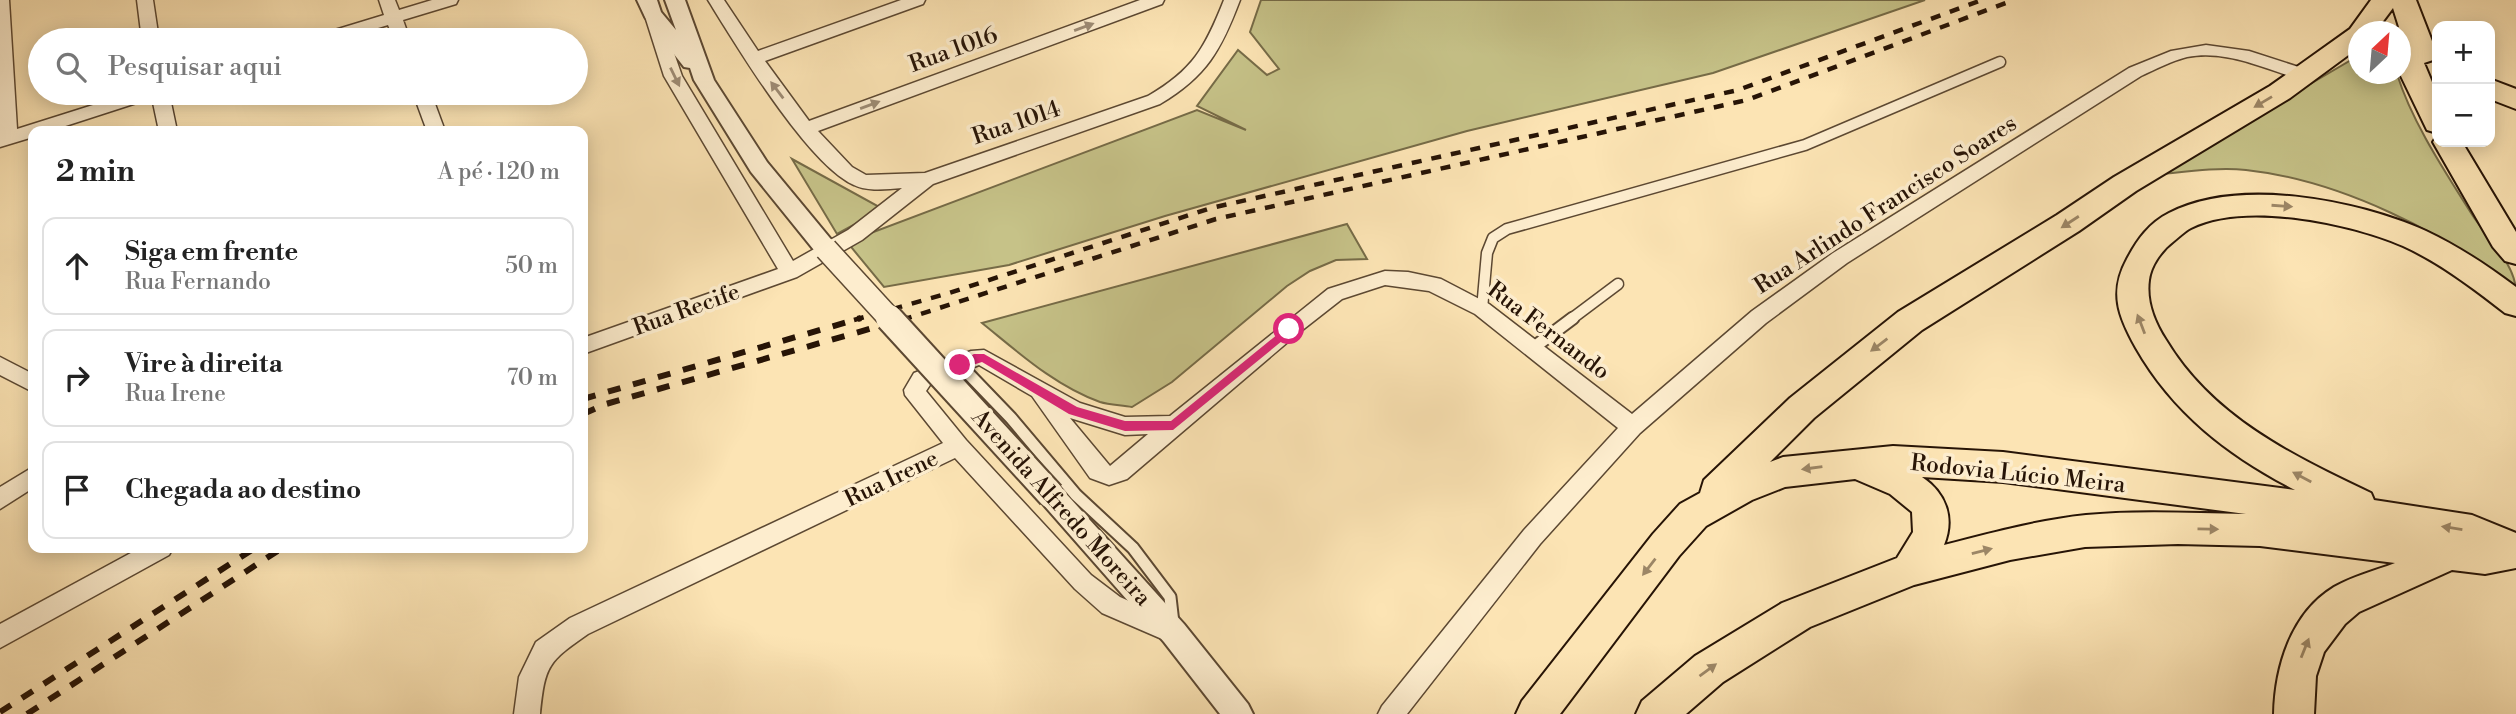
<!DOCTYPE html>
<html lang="pt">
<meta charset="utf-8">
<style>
body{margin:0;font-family:"Libre Bodoni",serif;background:#f2f2f2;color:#222}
.controls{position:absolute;right:21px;top:21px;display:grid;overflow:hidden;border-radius:14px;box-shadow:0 4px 18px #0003}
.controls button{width:63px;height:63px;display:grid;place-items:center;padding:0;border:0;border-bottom:2px solid #e0e0e0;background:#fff;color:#222;font:35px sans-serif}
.compass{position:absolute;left:2348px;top:21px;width:63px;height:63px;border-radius:50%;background:#fff;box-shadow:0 4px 18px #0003;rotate:26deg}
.stop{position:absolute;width:21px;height:21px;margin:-16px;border:5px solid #db2777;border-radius:50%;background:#fff}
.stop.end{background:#db2777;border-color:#fff;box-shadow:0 2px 7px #0008}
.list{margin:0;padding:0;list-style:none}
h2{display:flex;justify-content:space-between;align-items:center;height:91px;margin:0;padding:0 28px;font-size:30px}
h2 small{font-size:23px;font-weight:400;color:#767676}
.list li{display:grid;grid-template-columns:46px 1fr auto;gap:21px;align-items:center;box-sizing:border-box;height:98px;margin:0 14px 14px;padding:0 14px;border:2px solid #e0e0e0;border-radius:14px}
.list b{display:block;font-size:26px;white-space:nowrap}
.list p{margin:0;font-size:23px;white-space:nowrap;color:#767676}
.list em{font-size:23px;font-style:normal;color:#767676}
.icon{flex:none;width:38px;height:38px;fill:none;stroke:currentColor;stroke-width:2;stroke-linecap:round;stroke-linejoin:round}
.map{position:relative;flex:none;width:2516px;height:714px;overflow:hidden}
.search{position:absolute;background:#fff;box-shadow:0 4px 18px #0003;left:28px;top:28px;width:560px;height:77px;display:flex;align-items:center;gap:18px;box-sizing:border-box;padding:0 24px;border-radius:38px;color:#767676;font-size:26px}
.panel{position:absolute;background:#fff;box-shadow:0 4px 18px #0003;left:28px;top:126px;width:560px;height:427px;border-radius:14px}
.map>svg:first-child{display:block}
.green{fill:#c6c288;stroke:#766b47;stroke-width:2}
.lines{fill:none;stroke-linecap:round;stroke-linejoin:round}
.service-far1-casing{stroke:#5c4832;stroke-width:13}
.service-casing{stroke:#5c4832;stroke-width:15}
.minor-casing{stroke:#5c4832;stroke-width:3}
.tertiary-casing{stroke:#5c4832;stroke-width:4}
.trunk-casing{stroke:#271406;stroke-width:4}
.service-far1{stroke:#fdedce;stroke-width:10}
.service{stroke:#fdedce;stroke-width:11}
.minor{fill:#fdedce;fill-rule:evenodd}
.tertiary{fill:#fdedce;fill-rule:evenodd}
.trunk{fill:#fce4b4;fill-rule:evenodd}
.rail-far1{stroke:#271406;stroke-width:4.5;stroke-dasharray:10 10;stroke-linecap:butt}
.rail{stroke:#271406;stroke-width:6;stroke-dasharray:13 13;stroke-linecap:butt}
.tertiary-bridge-far1-casing{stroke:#5c4832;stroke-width:25;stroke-linecap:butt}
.tertiary-bridge-casing{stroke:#5c4832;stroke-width:30;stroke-linecap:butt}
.tertiary-bridge-far1{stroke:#fdedce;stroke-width:22}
.tertiary-bridge{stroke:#fdedce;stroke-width:26}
.oneway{fill:#9d8b74}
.oneway2{fill:#9c8666}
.route{fill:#db2777}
.labels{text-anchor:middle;stroke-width:7;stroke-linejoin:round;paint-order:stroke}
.street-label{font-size:23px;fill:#271406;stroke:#fdedce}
</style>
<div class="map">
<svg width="2516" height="714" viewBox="0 0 2516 714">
<rect width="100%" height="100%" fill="#fce4b4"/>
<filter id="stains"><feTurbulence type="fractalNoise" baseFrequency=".00286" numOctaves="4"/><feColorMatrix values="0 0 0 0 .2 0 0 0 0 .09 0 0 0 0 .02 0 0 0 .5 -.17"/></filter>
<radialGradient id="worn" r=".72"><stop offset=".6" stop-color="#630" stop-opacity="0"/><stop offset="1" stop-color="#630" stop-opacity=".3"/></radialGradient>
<!-- green -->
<g class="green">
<polygon points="1261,0 1925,0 1713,73 1467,131 1165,216 1009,265 884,287 847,242 1197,110 1246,130 1197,106 1238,50 1267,75 1279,69 1250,32"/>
<path d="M2358 56V74H2397C2412 122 2444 170 2471 213 2486 237 2516 264 2516 292 2447 232 2338 180 2246 170 2216 167 2185 172 2155 175Z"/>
<polygon points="792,159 883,209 837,234"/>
<path d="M1347 224 1367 259 1336 260 1310 271 1287 286 1172 382 1132 407C1122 405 1110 405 1100 402 1055 386 1018 352 982 323Z"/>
</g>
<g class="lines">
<!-- service-far1 casing -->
<g class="service-far1-casing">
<g id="service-far1">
<polyline points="1482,309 1487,253 1493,238 1507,229 1805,145 2000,62"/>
<polyline points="1570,320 1618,284"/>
</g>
</g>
<!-- service casing -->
<g class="service-casing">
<g id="service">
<polyline points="1533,348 1573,318"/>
<polyline points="960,365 1011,418 1076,495 1133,548 1170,597 1173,623"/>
</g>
</g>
<!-- minor casing -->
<g class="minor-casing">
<g id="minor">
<polygon points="0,0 9,0 17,129 131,93 169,93 177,131 159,131 152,98 50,131 33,131 33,137 0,147"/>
<polygon points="137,0 153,0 159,40 142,40"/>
<polygon points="379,0 395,0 399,10 432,0 458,0 456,4 403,20 410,40 394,40 388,25 338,40 312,40 315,36 384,15"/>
<path d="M708 0H724L758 51 901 0H925L923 4 765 61 809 121 1140 0H1164L1162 4 818 131 852 167 866 175 925 173 1148 96C1193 70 1205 48 1224 0H1240C1221 50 1207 76 1160 104L933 184 862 240 797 277 583 354V338L778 269 664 76 644 13 646 9 652 8 660 13 682 76 793 261 848 230 902 188C887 189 868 192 854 185 808 165 736 45 708 0Z"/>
<path d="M2206 45 2249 51 2311 71 2314 75 2305 81C2267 70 2228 49 2187 57 2171 61 2156 69 2141 76L1847 263 1766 323 1640 433 1540 544 1407 714H1378L1382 706 1524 530 1618 428 1475 314 1429 291 1385 285 1342 299 1296 335 1127 479 1109 485 1090 478 1032 396 979 365 930 385 926 391 966 440 1091 575 1120 597 1178 623 1181 631 1178 639 1169 642 1102 613 1075 589 955 458 588 634C548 662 545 665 540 714H514L519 677 536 642 570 618 943 443 905 395 904 390 914 373 971 351 984 350 1080 403 1125 417 1170 416 1328 289 1385 271 1408 272 1441 279 1489 304 1632 414 1752 311 1833 253 2129 68 2171 51ZM1070 418 1125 435 1148 434 1110 466Z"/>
<polygon points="413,93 431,93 445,131 427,131"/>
<polygon points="0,357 33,374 33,392 0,375"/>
<polygon points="33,467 33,488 0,509 0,487"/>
<polygon points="140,548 173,548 169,555 0,648 0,624"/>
</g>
</g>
<!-- tertiary casing -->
<g class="tertiary-casing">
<g id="tertiary">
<polygon points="637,0 657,0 661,12 676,30 665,0 685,0 714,80 767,162 834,243 837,249 834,255 826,257 818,255 751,172 694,80 690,68 684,67 645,17"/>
<polygon points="1051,484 1060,487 1184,624 1248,704 1253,714 1220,714 1164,642 1042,503 1038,495 1042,487"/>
</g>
</g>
<!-- trunk casing -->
<g class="trunk-casing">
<g id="trunk">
<path d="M2371 0H2416L2437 54 2433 60 2424 63 2437 94V133L2427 130 2400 74V32H2389L2399 27 2393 8 2375 32H2358V48L2290 98 2136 191 2079 231 1922 330 1814 418 1770 462 1783 457 1893 446 2003 452 2295 490C2229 456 2173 413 2136 348 2118 316 2109 292 2127 259 2137 240 2149 223 2169 213 2239 177 2357 200 2426 231 2458 246 2488 266 2516 287V316L2505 313C2473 288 2440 263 2403 246 2350 223 2245 201 2191 228 2185 231 2179 237 2174 241 2162 250 2151 265 2149 280 2146 302 2155 323 2166 340 2212 417 2293 456 2371 493L2374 500 2472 515 2516 533V568L2485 574 2452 570 2359 612 2345 624 2324 652 2316 676 2314 714H2274C2275 667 2291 613 2334 587 2353 576 2374 571 2395 563L2260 546 2178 544 2085 547 2010 560 1914 585 1810 627 1723 682 1686 714H1636L1642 701 1695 656 1782 603 1897 558 1913 532 1912 512 1890 494 1855 479 1785 487 1752 500 1706 526 1679 556 1560 714H1516L1522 701 1653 534 1680 504 1700 493 1704 480 1790 398 1898 312 2057 215 2114 177 2270 86 2350 29ZM1922 477 2003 482 2246 514C2193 513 2139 510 2086 515 2038 520 1991 533 1944 545 1955 518 1946 493 1922 477Z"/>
<polygon points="2490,79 2516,89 2516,109 2490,99"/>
<polygon points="2437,136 2437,142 2462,142 2516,232 2516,264 2505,261 2493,247 2433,142"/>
</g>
</g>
<!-- service-far1 -->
<use href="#service-far1" class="service-far1"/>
<!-- service -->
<use href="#service" class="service"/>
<!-- minor -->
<use href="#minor" class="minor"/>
<!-- tertiary -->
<use href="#tertiary" class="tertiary"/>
<!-- trunk -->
<use href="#trunk" class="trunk"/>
<!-- rail-far1 -->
<g class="rail-far1">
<polyline points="854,320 949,293 1211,208 1738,90 1982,0"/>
<polyline points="902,320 1216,219 1747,100 2014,0"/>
</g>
<!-- rail -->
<g class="rail">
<polyline points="583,399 861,318"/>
<polyline points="583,414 606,404 908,318"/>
<polyline points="0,712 255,548"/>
<polyline points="27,714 282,548"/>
</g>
<!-- tertiary-bridge-far1 casing -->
<g class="tertiary-bridge-far1-casing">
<polyline id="tertiary-bridge-far1" points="826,249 891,320"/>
</g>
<!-- tertiary-bridge casing -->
<g class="tertiary-bridge-casing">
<polyline id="tertiary-bridge" points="889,318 1051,495"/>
</g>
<!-- tertiary-bridge-far1 -->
<use href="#tertiary-bridge-far1" class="tertiary-bridge-far1"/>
<!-- tertiary-bridge -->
<use href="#tertiary-bridge" class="tertiary-bridge"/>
</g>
<!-- one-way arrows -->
<defs><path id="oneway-solid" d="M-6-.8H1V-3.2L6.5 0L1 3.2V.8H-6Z" transform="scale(1.75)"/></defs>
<g class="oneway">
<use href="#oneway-solid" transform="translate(1084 27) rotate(-20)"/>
<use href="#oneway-solid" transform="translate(675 77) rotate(64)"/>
<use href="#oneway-solid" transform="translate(777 90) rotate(-127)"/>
<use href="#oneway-solid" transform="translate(870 105) rotate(-20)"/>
</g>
<g class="oneway2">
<use href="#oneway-solid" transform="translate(2263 102) rotate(149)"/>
<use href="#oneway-solid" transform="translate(2282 206) rotate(4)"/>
<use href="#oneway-solid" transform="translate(2070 222) rotate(147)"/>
<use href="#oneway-solid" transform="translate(2141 324) rotate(-111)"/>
<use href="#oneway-solid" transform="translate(1879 345) rotate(143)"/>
<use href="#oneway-solid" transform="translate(1812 468) rotate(172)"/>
<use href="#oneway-solid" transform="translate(2302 477) rotate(-152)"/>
<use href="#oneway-solid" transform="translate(2452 528) rotate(-171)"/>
<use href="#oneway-solid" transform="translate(2208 529) rotate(1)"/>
<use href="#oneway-solid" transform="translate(1982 551) rotate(-14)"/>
<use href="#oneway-solid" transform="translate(1649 567) rotate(128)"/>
<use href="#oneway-solid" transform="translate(2305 648) rotate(-68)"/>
<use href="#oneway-solid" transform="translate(1708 670) rotate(-36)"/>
</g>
<!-- route -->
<polygon class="route" points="1289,325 1294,329 1293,332 1173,430 1125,431 1069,414 982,362 960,369 954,365 974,354 984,354 1077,407 1125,421 1171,421"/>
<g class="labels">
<!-- street labels -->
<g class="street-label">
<text transform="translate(953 49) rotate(-20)" y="8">Rua 1016</text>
<text transform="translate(1016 122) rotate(-19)" y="8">Rua 1014</text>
<text transform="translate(1885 204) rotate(-33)" y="8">Rua Arlindo Francisco Soares</text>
<text transform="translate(686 309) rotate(-20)" y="8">Rua Recife</text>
<text transform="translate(1549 330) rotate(37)" y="8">Rua Fernando</text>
<text transform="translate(2018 473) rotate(6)" y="8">Rodovia Lúcio Meira</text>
<text transform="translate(891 478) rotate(-26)" y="8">Rua Irene</text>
<text transform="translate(1062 507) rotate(48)" y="8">Avenida Alfredo Moreira</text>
</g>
</g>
<rect width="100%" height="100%" filter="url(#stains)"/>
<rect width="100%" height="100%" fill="url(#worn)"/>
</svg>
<div class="controls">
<button>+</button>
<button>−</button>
</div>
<svg class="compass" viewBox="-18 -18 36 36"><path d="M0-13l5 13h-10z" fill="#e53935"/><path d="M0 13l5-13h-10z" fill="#767676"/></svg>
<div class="stop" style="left:1289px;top:329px"></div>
<div class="stop end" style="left:960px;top:365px"></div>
<div class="search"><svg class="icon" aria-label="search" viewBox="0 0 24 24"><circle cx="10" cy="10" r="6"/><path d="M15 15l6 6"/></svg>Pesquisar aqui</div>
<section class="panel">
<h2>2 min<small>A pé · 120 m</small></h2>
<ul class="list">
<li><svg class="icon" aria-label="ahead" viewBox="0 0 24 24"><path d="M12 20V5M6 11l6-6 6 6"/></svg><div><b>Siga em frente</b><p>Rua Fernando</p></div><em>50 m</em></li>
<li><svg class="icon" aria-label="right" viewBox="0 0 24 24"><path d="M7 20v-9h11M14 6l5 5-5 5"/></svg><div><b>Vire à direita</b><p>Rua Irene</p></div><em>70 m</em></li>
<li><svg class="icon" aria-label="arrive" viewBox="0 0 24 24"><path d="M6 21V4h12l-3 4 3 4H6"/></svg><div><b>Chegada ao destino</b></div></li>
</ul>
</section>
</div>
